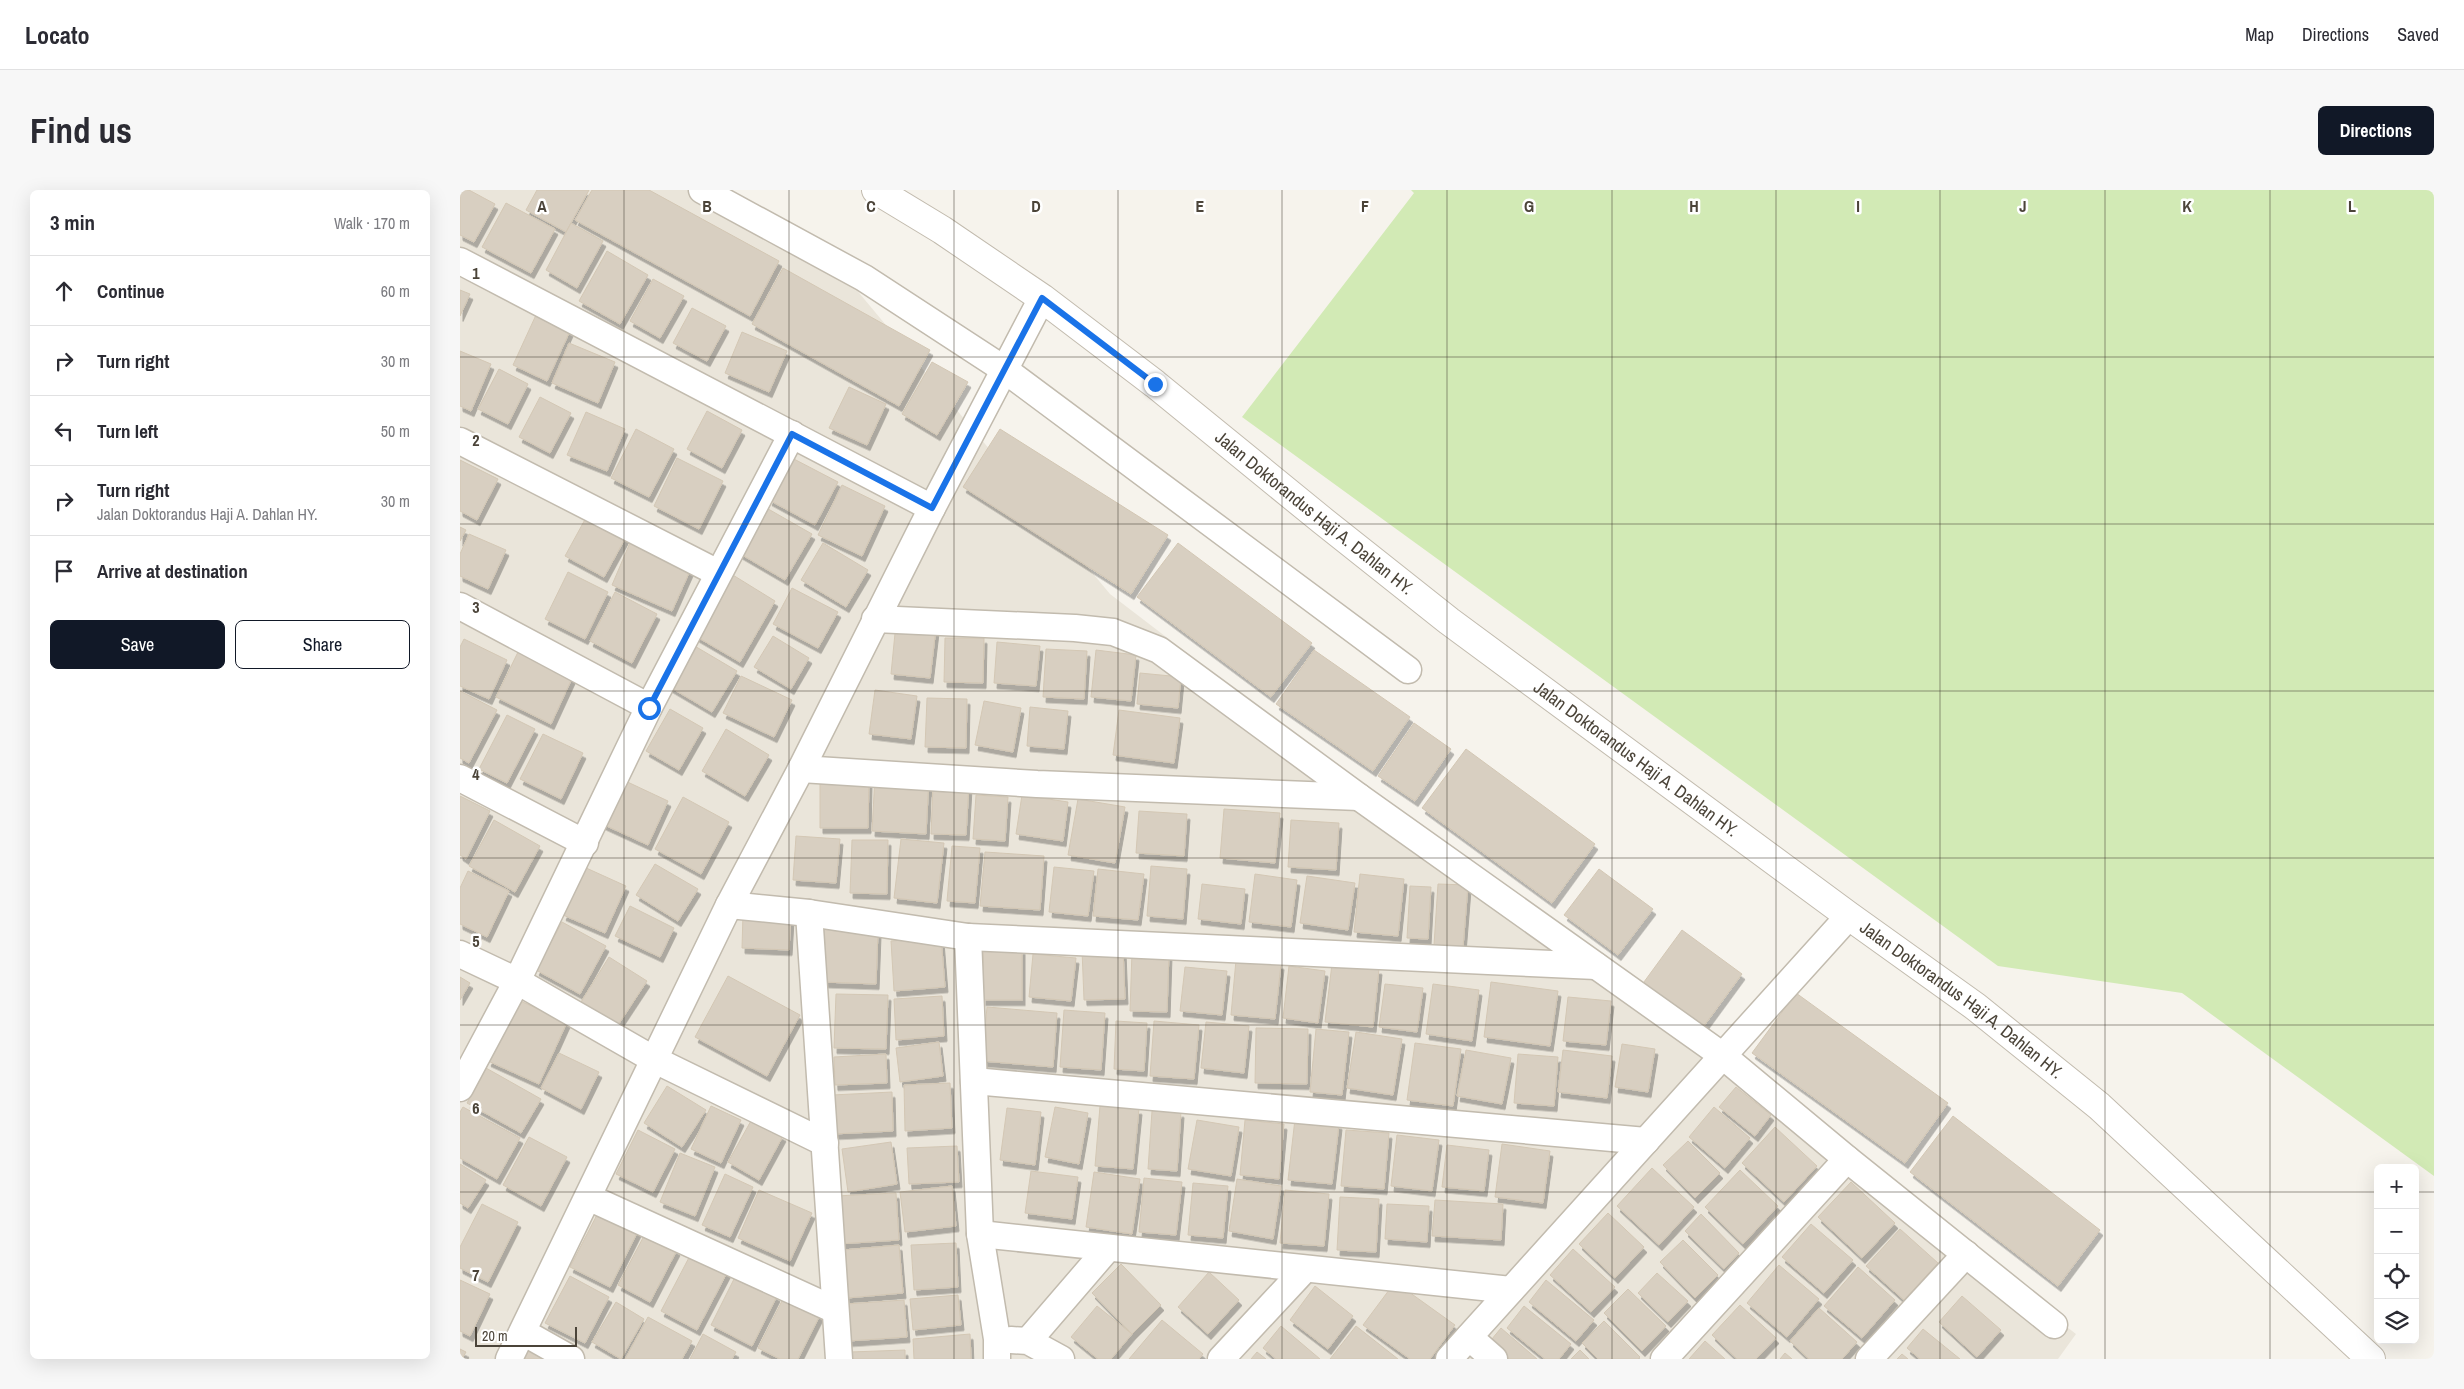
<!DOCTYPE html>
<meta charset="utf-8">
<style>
body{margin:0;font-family:"Archivo Narrow",sans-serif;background:#f7f7f7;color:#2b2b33}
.controls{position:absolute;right:15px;bottom:15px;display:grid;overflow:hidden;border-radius:8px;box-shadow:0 5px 20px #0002}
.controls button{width:45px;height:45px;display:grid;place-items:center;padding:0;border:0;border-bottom:1px solid #e1e1e2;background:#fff;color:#2b2b33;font:25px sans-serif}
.scale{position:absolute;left:15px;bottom:12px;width:102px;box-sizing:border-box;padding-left:5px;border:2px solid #4b4439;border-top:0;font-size:14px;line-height:18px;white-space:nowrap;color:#4b4439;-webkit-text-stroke:4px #fff;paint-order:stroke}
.stop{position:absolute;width:15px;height:15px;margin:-11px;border:4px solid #1a73e8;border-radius:50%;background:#fff}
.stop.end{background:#1a73e8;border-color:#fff;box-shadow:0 1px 5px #0008}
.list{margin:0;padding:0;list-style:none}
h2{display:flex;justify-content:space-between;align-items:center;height:65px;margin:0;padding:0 20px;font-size:21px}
h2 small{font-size:16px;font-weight:400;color:#7c7c81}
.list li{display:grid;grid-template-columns:32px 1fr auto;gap:15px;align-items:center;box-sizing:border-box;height:70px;padding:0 20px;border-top:1px solid #e1e1e2}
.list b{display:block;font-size:19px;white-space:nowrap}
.list p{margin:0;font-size:16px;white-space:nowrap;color:#7c7c81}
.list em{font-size:16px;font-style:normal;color:#7c7c81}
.actions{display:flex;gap:10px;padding:15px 20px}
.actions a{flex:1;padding:11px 0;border:1px solid #111827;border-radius:8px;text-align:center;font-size:18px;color:#111827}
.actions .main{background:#111827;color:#fff}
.icon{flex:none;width:28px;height:28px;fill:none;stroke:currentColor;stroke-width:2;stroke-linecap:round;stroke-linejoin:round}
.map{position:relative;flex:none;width:1974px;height:1169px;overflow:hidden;border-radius:8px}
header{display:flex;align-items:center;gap:30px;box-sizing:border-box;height:70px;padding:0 25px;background:#fff;border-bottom:1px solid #e1e1e2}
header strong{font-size:24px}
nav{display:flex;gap:28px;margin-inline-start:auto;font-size:18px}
.intro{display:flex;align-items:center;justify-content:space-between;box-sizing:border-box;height:120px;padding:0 30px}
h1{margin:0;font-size:35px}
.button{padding:12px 22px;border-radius:8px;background:#111827;color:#fff;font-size:18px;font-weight:700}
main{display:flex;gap:30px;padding:0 30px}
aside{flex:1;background:#fff;border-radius:8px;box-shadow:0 5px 20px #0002}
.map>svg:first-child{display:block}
.residential{fill:#eae5da}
.green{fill:#d2eab5}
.building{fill:#d8cfc1;stroke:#d3c7b4;filter:url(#shadow)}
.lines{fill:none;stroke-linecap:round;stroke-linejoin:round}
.minor-casing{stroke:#c2bbae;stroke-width:29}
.tertiary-casing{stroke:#c2bbae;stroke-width:30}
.minor{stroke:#fff;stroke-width:26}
.tertiary{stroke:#fff;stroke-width:28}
.route{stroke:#1a73e8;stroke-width:6}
.grid{fill:none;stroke:#4b4439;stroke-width:1;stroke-opacity:0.55}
.labels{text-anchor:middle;stroke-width:5;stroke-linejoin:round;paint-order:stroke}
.street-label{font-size:18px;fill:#4b4439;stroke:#fff}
.grid-label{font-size:16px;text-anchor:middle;font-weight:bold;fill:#4b4439;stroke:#fff;stroke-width:5;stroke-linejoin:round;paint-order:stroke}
</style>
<header>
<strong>Locato</strong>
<nav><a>Map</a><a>Directions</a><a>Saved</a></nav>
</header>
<div class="intro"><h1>Find us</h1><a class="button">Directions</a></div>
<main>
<aside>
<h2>3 min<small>Walk · 170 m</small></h2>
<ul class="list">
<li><svg class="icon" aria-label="ahead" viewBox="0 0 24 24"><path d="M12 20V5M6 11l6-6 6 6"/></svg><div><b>Continue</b></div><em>60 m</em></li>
<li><svg class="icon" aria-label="right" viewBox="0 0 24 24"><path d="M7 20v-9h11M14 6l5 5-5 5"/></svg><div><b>Turn right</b></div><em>30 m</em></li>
<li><svg class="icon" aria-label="left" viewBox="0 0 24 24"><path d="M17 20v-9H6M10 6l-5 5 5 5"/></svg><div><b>Turn left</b></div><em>50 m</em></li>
<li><svg class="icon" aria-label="right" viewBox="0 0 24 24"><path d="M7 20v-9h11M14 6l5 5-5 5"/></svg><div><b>Turn right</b><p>Jalan Doktorandus Haji A. Dahlan HY.</p></div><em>30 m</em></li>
<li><svg class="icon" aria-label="arrive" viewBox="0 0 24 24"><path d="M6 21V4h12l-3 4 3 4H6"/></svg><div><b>Arrive at destination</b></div></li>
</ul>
<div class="actions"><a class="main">Save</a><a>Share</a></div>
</aside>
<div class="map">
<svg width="1974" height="1169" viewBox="0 0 1974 1169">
<defs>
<filter id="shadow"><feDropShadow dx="3" dy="5.5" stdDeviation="0" flood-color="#0004"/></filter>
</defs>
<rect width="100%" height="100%" fill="#f6f3ec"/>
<!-- residential -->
<polygon class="residential" points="0,0 228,0 380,80 650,404 1616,1144 1598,1169 0,1169"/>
<!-- green -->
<polygon class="green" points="951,0 1974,0 1974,986 1722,803 1538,776 782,227 954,3"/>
<!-- building -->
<g class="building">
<polygon points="0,0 9,0 35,14 14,52 0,45"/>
<polygon points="77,0 129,0 106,42 66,20"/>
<polygon points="132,0 189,0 319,71 290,126 115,30"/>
<polygon points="46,13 95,39 71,83 22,57"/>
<polygon points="111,33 143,51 117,98 86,80"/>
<polygon points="147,61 188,85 160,134 119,111"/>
<polygon points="323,78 470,160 439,216 292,134"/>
<polygon points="193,89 224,106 200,148 170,131"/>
<polygon points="0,100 10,104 0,126"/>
<polygon points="232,118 266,136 247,171 213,153"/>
<polygon points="76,125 110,141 87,191 53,175"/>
<polygon points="282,142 327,161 309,202 265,183"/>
<polygon points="109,153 155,172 138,213 92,193"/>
<polygon points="0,161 31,174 11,221 0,216"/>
<polygon points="472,172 508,192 477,245 442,224"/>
<polygon points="39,179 68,194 48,234 18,219"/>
<polygon points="389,197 426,214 407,255 369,238"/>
<polygon points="80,207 111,223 90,263 59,247"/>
<polygon points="247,221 282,240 262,278 227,259"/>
<polygon points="126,222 165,239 147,281 107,265"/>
<polygon points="176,239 214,259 189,307 151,288"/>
<polygon points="540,239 708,345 671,404 503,297"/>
<polygon points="217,268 263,291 239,339 194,316"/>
<polygon points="332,268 378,292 355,335 309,310"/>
<polygon points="0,270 38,289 17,330 0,321"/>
<polygon points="382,295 425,316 402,366 358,345"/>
<polygon points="303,316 352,344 325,390 277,362"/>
<polygon points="128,324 167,345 144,387 105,366"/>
<polygon points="0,337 6,340 0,351"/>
<polygon points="9,344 46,360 28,399 0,386 0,364"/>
<polygon points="172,348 233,374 212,421 152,395"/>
<polygon points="363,353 408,380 386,417 341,390"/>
<polygon points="718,353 852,453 811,507 677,407"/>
<polygon points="108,382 148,402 125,449 85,429"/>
<polygon points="268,382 315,411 280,472 232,444"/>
<polygon points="332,398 378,422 358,458 313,434"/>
<polygon points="155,402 197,424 172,473 130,451"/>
<polygon points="436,433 476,438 470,488 431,484"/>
<polygon points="313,446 349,468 331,499 294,477"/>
<polygon points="485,448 524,448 523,493 484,492"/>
<polygon points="4,449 47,470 29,509 0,496 0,457"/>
<polygon points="537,452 580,456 576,496 534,493"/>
<polygon points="233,455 277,481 252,522 208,496"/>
<polygon points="60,458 114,484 91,534 36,507"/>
<polygon points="586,459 627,461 624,509 583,507"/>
<polygon points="636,460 676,465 671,511 631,507"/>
<polygon points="854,460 950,527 913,581 816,514"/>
<polygon points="680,483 721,487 718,518 677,514"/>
<polygon points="281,486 332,510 314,547 263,523"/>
<polygon points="415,500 457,506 451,549 409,544"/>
<polygon points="0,501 37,520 9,573 0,568"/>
<polygon points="467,508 507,509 506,558 465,557"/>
<polygon points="524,511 561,518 553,562 515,555"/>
<polygon points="570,517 608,521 604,559 567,556"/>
<polygon points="210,519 243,538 219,580 186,561"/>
<polygon points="659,520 720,528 714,573 653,565"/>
<polygon points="47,525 75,539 47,593 19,579"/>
<polygon points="954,533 991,559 955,611 918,586"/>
<polygon points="266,539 309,565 285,606 242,581"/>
<polygon points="83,544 123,563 101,609 60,589"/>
<polygon points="1006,559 1135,654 1092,713 962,618"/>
<polygon points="415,586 469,588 466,644 412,641"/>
<polygon points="159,588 208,611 188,655 138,632"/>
<polygon points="360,589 409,589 408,638 360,638"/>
<polygon points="473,594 509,594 506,645 471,644"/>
<polygon points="516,605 548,607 545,651 513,649"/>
<polygon points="562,605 608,612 603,651 556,644"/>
<polygon points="0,606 30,621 6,669 0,665"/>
<polygon points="223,607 269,632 241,684 195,659"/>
<polygon points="618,609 665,617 655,673 608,665"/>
<polygon points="764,619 820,623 815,673 760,668"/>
<polygon points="679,621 727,624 724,666 676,663"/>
<polygon points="34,630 80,656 55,702 9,676"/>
<polygon points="831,630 879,633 876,680 828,677"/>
<polygon points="336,646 380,649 376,693 333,690"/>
<polygon points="441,649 484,653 477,713 434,708"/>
<polygon points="392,650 428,650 427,704 390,703"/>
<polygon points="492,656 520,658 515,713 487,711"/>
<polygon points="525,662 584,666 580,720 520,716"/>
<polygon points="195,674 238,699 218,731 176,705"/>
<polygon points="691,676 727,679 723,729 687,726"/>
<polygon points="124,677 166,696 145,743 103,725"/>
<polygon points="594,677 634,681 628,726 589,722"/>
<polygon points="638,679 684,684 678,730 633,726"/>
<polygon points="1139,679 1193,719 1158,765 1104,725"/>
<polygon points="8,681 49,701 27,747 0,734 0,698"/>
<polygon points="795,684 837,690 831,737 789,732"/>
<polygon points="900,684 944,689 938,746 894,742"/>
<polygon points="847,686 895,693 888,740 840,733"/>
<polygon points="742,694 785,699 781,734 738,729"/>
<polygon points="978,694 1008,695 1003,757 974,755"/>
<polygon points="950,696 971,697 968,749 947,748"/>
<polygon points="170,716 214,738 200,767 155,746"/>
<polygon points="283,723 331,725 329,760 282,758"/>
<polygon points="102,732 146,756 120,804 76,780"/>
<polygon points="364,739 418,741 416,794 362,792"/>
<polygon points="1222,740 1282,784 1241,840 1181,796"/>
<polygon points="481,747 485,797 434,801 431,751"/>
<polygon points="663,758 665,809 624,810 622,760"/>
<rect x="523" y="759" width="39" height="51"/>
<polygon points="672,761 709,762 707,822 670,821"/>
<polygon points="573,764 616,768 611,811 569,807"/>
<polygon points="149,767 187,791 158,835 121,812"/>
<polygon points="776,770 821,774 815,829 771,825"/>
<polygon points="872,774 919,779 913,837 865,832"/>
<polygon points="829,776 865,781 858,833 823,828"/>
<polygon points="725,777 767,781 762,825 720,821"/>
<polygon points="268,786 340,825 307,886 235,847"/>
<polygon points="0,787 10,793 0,810"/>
<polygon points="1031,792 1098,801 1090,856 1024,847"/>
<polygon points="925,794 963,798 957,842 919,837"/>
<polygon points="973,794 1019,800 1012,851 966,844"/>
<polygon points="1336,803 1488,913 1445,973 1292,863"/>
<polygon points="376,804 428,805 426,859 374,858"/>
<polygon points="482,806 484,846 436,850 434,809"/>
<polygon points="1108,807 1151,811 1146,855 1103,851"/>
<polygon points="56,809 107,832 79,894 28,871"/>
<polygon points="527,817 597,823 593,877 522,871"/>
<polygon points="604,820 645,823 641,880 600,877"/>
<polygon points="656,831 687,833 684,881 654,879"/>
<polygon points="694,831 739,835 734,889 690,886"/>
<polygon points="746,832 789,836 784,883 741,878"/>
<polygon points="796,838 848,839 847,894 795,893"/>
<polygon points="856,839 889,842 882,905 850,902"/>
<polygon points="896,842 942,849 933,905 887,898"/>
<polygon points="479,852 483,886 440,892 436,858"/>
<polygon points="955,853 1001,859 993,916 947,910"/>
<polygon points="1162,854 1195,859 1188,902 1155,897"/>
<polygon points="1006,860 1051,868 1042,914 997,906"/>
<polygon points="1103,860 1152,866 1147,908 1098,902"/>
<polygon points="99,863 139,882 121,919 81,898"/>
<polygon points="426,864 427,893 375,895 374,867"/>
<polygon points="1058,864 1098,867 1094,916 1054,913"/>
<polygon points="26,878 81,909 61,943 7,913"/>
<polygon points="490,893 492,938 445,941 444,895"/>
<polygon points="207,896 246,920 222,957 184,933"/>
<polygon points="1276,897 1311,925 1295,946 1259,917"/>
<polygon points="432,902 433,941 373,944 372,905"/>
<polygon points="251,916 281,930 261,973 231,959"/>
<polygon points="640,916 679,919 673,979 635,976"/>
<polygon points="3,917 60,948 37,989 0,968 0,922"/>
<polygon points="595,917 628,923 619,974 585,967"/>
<polygon points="1254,917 1290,948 1265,978 1229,947"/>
<polygon points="547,918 581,922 575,975 540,970"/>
<polygon points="692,921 721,922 717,981 688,979"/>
<polygon points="1493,926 1640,1040 1598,1096 1450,982"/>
<polygon points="292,929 323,946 299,990 268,972"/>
<polygon points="835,929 879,934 872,994 828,990"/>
<polygon points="737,930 779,937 771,986 728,979"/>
<polygon points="785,930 824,934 819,989 780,985"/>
<polygon points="1315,937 1357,976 1324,1012 1282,973"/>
<polygon points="178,940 215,959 193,1002 156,984"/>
<polygon points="886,940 929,943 924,999 881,996"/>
<polygon points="937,945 979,950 972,1001 931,996"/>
<polygon points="69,947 107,967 81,1016 43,995"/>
<polygon points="1228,951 1260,983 1235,1008 1203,975"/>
<polygon points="431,952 437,994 388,1002 382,959"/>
<polygon points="1042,954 1090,961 1083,1013 1035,1007"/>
<polygon points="987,955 1029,960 1024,1001 982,997"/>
<polygon points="497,956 499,992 449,994 447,958"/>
<polygon points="220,963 255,977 235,1026 200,1012"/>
<polygon points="0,974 26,990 8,1018 0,1013"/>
<polygon points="1192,978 1234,1017 1199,1055 1157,1016"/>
<polygon points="1280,980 1318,1016 1283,1054 1245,1017"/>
<polygon points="571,981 618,987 612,1029 565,1023"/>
<polygon points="634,982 680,989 672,1044 626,1037"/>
<polygon points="265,984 293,997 270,1047 242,1035"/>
<polygon points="684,988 722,992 716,1045 679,1042"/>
<polygon points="777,989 821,996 813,1049 769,1041"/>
<polygon points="1391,992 1435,1033 1402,1068 1358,1027"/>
<polygon points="733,993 768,996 763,1048 728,1045"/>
<polygon points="492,996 496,1036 445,1042 440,1002"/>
<polygon points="299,1000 352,1023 330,1071 278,1048"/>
<polygon points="825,1000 869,1004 864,1056 820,1053"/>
<polygon points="436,1003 439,1050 378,1054 375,1006"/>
<polygon points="880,1007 919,1009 916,1062 877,1060"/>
<polygon points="975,1010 1043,1014 1041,1050 972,1046"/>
<polygon points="22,1014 58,1032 28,1092 0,1078 0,1057"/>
<polygon points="927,1014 969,1016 967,1052 925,1049"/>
<polygon points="141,1017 180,1037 150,1097 110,1077"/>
<polygon points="1148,1023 1184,1057 1155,1088 1119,1054"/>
<polygon points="1241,1024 1279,1063 1264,1079 1225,1041"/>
<polygon points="1351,1034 1393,1070 1364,1103 1322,1067"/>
<polygon points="1440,1039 1478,1073 1444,1110 1406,1076"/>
<polygon points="185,1044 217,1060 190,1112 158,1095"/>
<polygon points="1223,1050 1258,1085 1235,1108 1200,1072"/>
<polygon points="496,1053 498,1097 454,1100 451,1055"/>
<polygon points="439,1055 443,1103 387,1108 383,1060"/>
<polygon points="234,1058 270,1077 237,1140 201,1121"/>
<polygon points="1113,1059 1155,1097 1131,1122 1090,1085"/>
<polygon points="661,1074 701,1115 672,1144 632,1103"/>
<polygon points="1319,1075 1359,1109 1327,1147 1287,1113"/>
<polygon points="1398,1077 1435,1110 1402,1148 1364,1116"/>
<polygon points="749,1082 779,1110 748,1144 718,1117"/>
<polygon points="1197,1083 1228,1111 1208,1132 1178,1103"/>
<polygon points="276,1085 317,1106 292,1156 251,1135"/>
<polygon points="110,1086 149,1107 125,1153 85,1133"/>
<polygon points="0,1090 30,1104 10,1146 0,1141"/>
<polygon points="1086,1090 1134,1130 1116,1151 1069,1112"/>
<polygon points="935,1092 995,1135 970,1169 950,1169 903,1135"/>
<polygon points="855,1096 893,1126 868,1159 830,1130"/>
<polygon points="1168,1099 1206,1136 1182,1161 1144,1123"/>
<polygon points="498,1105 501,1135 453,1140 450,1109"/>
<polygon points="1502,1106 1541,1140 1517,1167 1479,1132"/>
<polygon points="324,1107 360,1125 338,1169 320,1169 298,1158"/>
<polygon points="444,1110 447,1147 388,1151 386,1114"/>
<polygon points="156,1112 184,1129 161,1169 132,1152"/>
<polygon points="1280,1115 1316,1148 1296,1169 1277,1169 1252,1145"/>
<polygon points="637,1116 672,1144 651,1169 638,1169 611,1147"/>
<polygon points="1064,1116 1111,1154 1099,1169 1085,1169 1047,1138"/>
<polygon points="1359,1118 1397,1152 1382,1169 1349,1169 1330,1151"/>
<polygon points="188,1127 232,1151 222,1169 165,1169"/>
<polygon points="702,1130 743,1164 739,1169 669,1169"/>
<polygon points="1144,1131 1180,1167 1178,1169 1138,1169 1122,1153"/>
<polygon points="821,1136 860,1169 816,1169 803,1158"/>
<polygon points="896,1136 938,1169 870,1169"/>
<polygon points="1041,1138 1077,1169 1043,1169 1027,1155"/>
<polygon points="1463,1139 1500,1169 1460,1169 1447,1158"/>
<polygon points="243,1144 276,1162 272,1169 230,1169"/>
<polygon points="510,1144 511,1169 454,1169 453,1149"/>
<polygon points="1245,1151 1265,1169 1229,1169"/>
<polygon points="69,1157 91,1169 63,1169"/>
<polygon points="0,1159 6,1162 2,1169 0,1169"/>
<polygon points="445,1160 445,1169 390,1169 390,1162"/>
<polygon points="1120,1160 1129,1169 1111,1169"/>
<polygon points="797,1162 806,1169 791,1169"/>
<polygon points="1325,1163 1332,1169 1320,1169"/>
<polygon points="1442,1164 1448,1169 1437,1169"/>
</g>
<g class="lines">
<!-- minor casing -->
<g class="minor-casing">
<g id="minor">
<polyline points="242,0 404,88 545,180 948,480"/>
<polyline points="0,71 472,318"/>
<polyline points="0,251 258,383"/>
<polyline points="0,416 189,517"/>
<polyline points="415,429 615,438 653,442 699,460 899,607 1263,866 1387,969 1594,1135"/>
<polyline points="341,579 577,594 899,607"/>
<polyline points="0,588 125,653"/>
<polyline points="269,715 349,723 508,747 1136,776"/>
<polyline points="349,723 379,1169"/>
<polyline points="508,747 520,1044 537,1149 537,1169"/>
<polyline points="0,764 57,791 193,869 365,953"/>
<polyline points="514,891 1186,951"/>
<polyline points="0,898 57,791 189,517 332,244"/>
<polyline points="128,1007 375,1120"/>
<polyline points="520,1044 1051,1100"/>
<polyline points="63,1142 111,1169"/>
<polyline points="1009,1147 1034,1169"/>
<polyline points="551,1150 568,1151 601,1169"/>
<polyline points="568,1151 648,1058"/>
<polyline points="49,1169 269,715 341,579 472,318 582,108"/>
<polyline points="761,1169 844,1080"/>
<polyline points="989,1169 1389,726"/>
<polyline points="1204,1169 1387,969"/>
<polyline points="1409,1169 1506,1064"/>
</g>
</g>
<!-- tertiary casing -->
<g class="tertiary-casing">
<g id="tertiary">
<path id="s1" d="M416 0 482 40 582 108 695 194 863 331 989 431 1389 726 1516 817 1639 916 1911 1169"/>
</g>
</g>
<!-- minor -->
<use href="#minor" class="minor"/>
<!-- tertiary -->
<use href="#tertiary" class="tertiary"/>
</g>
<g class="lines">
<!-- route -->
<polyline class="route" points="189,518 332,244 472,318 582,108 695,194"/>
</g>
<!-- grid -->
<path class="grid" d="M164 0V1169M329 0V1169M494 0V1169M658 0V1169M822 0V1169M987 0V1169M1152 0V1169M1316 0V1169M1480 0V1169M1645 0V1169M1810 0V1169M0 167H1974M0 334H1974M0 501H1974M0 668H1974M0 835H1974M0 1002H1918M1955 1002H1974"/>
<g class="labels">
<!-- street labels -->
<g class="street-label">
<text dy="6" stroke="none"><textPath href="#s1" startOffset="545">Jalan Doktorandus Haji A. Dahlan HY.</textPath></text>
<text dy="6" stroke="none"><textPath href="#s1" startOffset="950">Jalan Doktorandus Haji A. Dahlan HY.</textPath></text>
<text dy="6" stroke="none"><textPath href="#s1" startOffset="1355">Jalan Doktorandus Haji A. Dahlan HY.</textPath></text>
</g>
</g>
<g class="grid-label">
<text x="82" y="22">A</text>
<text x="247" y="22">B</text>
<text x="411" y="22">C</text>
<text x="576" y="22">D</text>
<text x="740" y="22">E</text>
<text x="905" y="22">F</text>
<text x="1069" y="22">G</text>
<text x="1234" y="22">H</text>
<text x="1398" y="22">I</text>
<text x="1563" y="22">J</text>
<text x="1727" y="22">K</text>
<text x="1892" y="22">L</text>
<text x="16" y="89">1</text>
<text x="16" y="256">2</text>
<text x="16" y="423">3</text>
<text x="16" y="590">4</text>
<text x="16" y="757">5</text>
<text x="16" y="924">6</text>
<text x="16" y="1091">7</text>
</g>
</svg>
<div class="controls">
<button>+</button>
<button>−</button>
<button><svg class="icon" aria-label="locate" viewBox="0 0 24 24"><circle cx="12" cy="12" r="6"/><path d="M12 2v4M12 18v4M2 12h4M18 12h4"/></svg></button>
<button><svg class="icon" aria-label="layers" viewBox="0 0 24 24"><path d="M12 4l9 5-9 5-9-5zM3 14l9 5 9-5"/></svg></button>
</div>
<div class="scale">20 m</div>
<div class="stop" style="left:189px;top:518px"></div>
<div class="stop end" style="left:695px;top:194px"></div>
</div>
</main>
